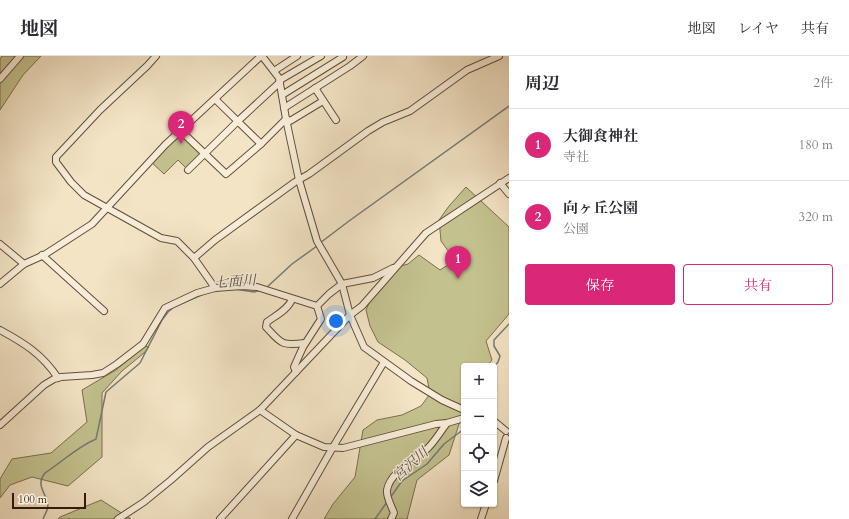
<!DOCTYPE html>
<html lang="ja">
<meta charset="utf-8">
<style>
body{margin:0;font-family:Cardo,"Noto Serif JP",serif;background:#f2f2f3;color:#2b2b33}
.controls{position:absolute;right:12px;bottom:12px;display:grid;overflow:hidden;border-radius:4px;box-shadow:0 1px 3px #0004}
.controls button{width:36px;height:36px;display:grid;place-items:center;padding:0;border:0;border-bottom:1px solid #e1e1e2;background:#fff;color:#2b2b33;font:20px sans-serif}
.scale{position:absolute;left:12px;bottom:10px;width:74px;box-sizing:border-box;padding-left:4px;border:2px solid #351a0d;border-top:0;font-size:11px;line-height:14px;white-space:nowrap;color:#351a0d;-webkit-text-stroke:3px #f7edd9;paint-order:stroke}
.you{position:absolute;left:336px;top:265px;width:14px;height:14px;margin:-10px;border:3px solid #fff;border-radius:50%;background:#1a73e8;box-shadow:0 0 0 6px #1a73e833}
.badge{display:grid;place-items:center;width:26px;height:26px;border-radius:50%;background:#db2777;color:#fff;font-size:13px;font-weight:700}
.pin{position:absolute;translate:-50% -33px;filter:drop-shadow(0 1px 2px #0008)}
.pin::after{content:'';position:absolute;top:21px;width:14px;height:12px;background:inherit;clip-path:polygon(0 0,100% 0,50% 100%)}
.list{margin:0;padding:0;list-style:none}
h2{display:flex;justify-content:space-between;align-items:center;height:52px;margin:0;padding:0 16px;font-size:17px}
h2 small{font-size:13px;font-weight:400;color:#7c7c81}
.list li{display:grid;grid-template-columns:26px 1fr auto;gap:12px;align-items:center;box-sizing:border-box;height:72px;padding:0 16px;border-top:1px solid #e1e1e2}
.list b{display:block;font-size:15px;white-space:nowrap}
.list p{margin:0;font-size:13px;white-space:nowrap;color:#7c7c81}
.list em{font-size:13px;font-style:normal;color:#7c7c81}
.actions{display:flex;gap:8px;padding:12px 16px}
.actions a{flex:1;padding:9px 0;border:1px solid #db2777;border-radius:4px;text-align:center;font-size:14px;color:#db2777}
.actions .main{background:#db2777;color:#fff}
.icon{flex:none;width:22px;height:22px;fill:none;stroke:currentColor;stroke-width:2;stroke-linecap:round;stroke-linejoin:round}
.map{position:relative;flex:none;width:509px;height:463px;overflow:hidden}
header{display:flex;align-items:center;gap:24px;box-sizing:border-box;height:56px;padding:0 20px;background:#fff;border-bottom:1px solid #e1e1e2}
header strong{font-size:19px}
nav{display:flex;gap:22px;margin-inline-start:auto;font-size:14px}
main{display:flex}
aside{flex:1;background:#fff}
.map>svg:first-child{display:block}
.green{fill:#c3c28f;stroke:#7c6e4e}
.lines{fill:none;stroke-linecap:round;stroke-linejoin:round}
.stream{stroke:#737c75;stroke-width:1.5}
.minor-casing{stroke:#644c3b;stroke-width:8}
.minor{stroke:#f7edd9;stroke-width:6}
.labels{text-anchor:middle;stroke-width:3;stroke-linejoin:round;paint-order:stroke}
.water-label{font-size:14px;font-style:italic;fill:#59534a;stroke:#f7edd9}
</style>
<header>
<strong>地図</strong>
<nav><a>地図</a><a>レイヤ</a><a>共有</a></nav>
</header>
<main>
<div class="map">
<svg width="509" height="463" viewBox="0 0 509 463">
<rect width="100%" height="100%" fill="#f3e4c5"/>
<filter id="stains"><feTurbulence type="fractalNoise" baseFrequency=".005" numOctaves="4"/><feColorMatrix values="0 0 0 0 .2 0 0 0 0 .09 0 0 0 0 .02 0 0 0 .5 -.17"/></filter>
<radialGradient id="worn" r=".72"><stop offset=".6" stop-color="#630" stop-opacity="0"/><stop offset="1" stop-color="#630" stop-opacity=".3"/></radialGradient>
<!-- green -->
<g class="green">
<polygon points="2,0 41,0 23,19 0,54 0,3"/>
<polygon points="181,77 202,98 187,113 178,104 164,118 150,105"/>
<polygon points="466,131 509,171 509,258 486,285 492,304 487,310 464,310 464,361 459,368 449,399 417,424 407,463 324,463 333,448 355,421 363,374 377,364 402,359 421,350 430,338 427,322 405,304 378,286 370,270 366,254 376,232 397,211 408,208 419,199 440,214 451,207 449,196 441,185 439,164 449,150"/>
<polygon points="145,290 149,291 144,297 122,315 102,337 102,401 68,430 32,421 10,429 0,442 0,423 12,403 51,397 87,366 82,334 116,314"/>
<polygon points="101,444 131,463 58,463 60,461"/>
</g>
<g class="lines">
<!-- stream -->
<g class="stream">
<polyline points="320,187 349,165 509,50"/>
<polyline points="266,232 292,208 317,190"/>
<polyline points="235,233 254,236 261,234"/>
<polyline points="494,311 498,306 500,300 494,290 494,284 509,268"/>
<polyline points="390,442 402,425 427,408 444,388 464,373"/>
<path d="M43 463C44 460 46 457 47 454 52 441 33 432 45 417 62 406 77 391 96 383L106 336 140 307 162 264 168 256 174 251 206 237"/>
<polyline points="375,463 387,446"/>
</g>
<!-- minor casing -->
<g class="minor-casing">
<g id="minor">
<polyline points="156,0 147,10 100,54 56,101 56,106 71,126 84,139 161,182 177,185 194,202 215,232"/>
<polyline points="262,0 279,22 286,63 299,124 317,185 342,228 350,259 364,291 411,325 442,344 464,354"/>
<polyline points="274,15 297,0"/>
<polyline points="0,23 20,0"/>
<polyline points="280,24 321,0"/>
<polyline points="315,32 336,64"/>
<polyline points="282,39 343,1"/>
<polyline points="215,43 261,88"/>
<polyline points="284,52 350,10 363,0"/>
<polyline points="181,75 226,118 261,88 286,63 290,65 323,45"/>
<polyline points="188,114 238,65 280,26"/>
<polyline points="500,127 509,138"/>
<polyline points="0,188 24,208"/>
<polyline points="42,199 104,255"/>
<polyline points="194,202 215,184 295,126 309,118 368,75 383,66 410,55 467,14 499,0"/>
<polyline points="0,228 24,208 44,199 92,168 165,89 261,0"/>
<path d="M292 243C289 253 275 260 267 266L266 271C282 288 281 290 305 287"/>
<path d="M0 274C24 287 42 298 58 322"/>
<polyline points="296,316 294,311 303,291 321,263 317,250"/>
<polyline points="260,354 296,379 324,391 343,392 436,368 447,367 464,362"/>
<polyline points="494,365 506,375"/>
<polyline points="0,369 44,329 54,323 61,321 92,319 103,317 117,308 143,288 165,252 197,237 215,232 242,230 257,231 317,250 329,238 342,228 373,222 393,212"/>
<polyline points="494,425 506,382"/>
<polyline points="118,463 144,446 171,424 208,391 260,354 350,259 362,250 426,177 509,122"/>
<polyline points="220,463 296,379"/>
<polyline points="292,463 333,391 384,306"/>
<path d="M391 463 394 457C392 451 386 441 387 434 390 416 416 403 428 392 435 385 441 375 447 367"/>
<polyline points="481,463 486,448"/>
</g>
</g>
<!-- minor -->
<use href="#minor" class="minor"/>
</g>
<g class="labels">
<!-- water labels -->
<g class="water-label">
<text transform="translate(235 225) rotate(-4)" y="5">七面川</text>
<text transform="translate(410 408) rotate(-42)" y="5">宮沢川</text>
</g>
</g>
<rect width="100%" height="100%" filter="url(#stains)"/>
<rect width="100%" height="100%" fill="url(#worn)"/>
</svg>
<div class="controls">
<button>+</button>
<button>−</button>
<button><svg class="icon" aria-label="locate" viewBox="0 0 24 24"><circle cx="12" cy="12" r="6"/><path d="M12 2v4M12 18v4M2 12h4M18 12h4"/></svg></button>
<button><svg class="icon" aria-label="layers" viewBox="0 0 24 24"><path d="M12 4l9 5-9 5-9-5zM3 14l9 5 9-5"/></svg></button>
</div>
<div class="scale">100 m</div>
<div class="you"></div>
<div class="pin badge" style="left:458px;top:223px">1</div>
<div class="pin badge" style="left:181px;top:88px">2</div>
</div>
<aside>
<h2>周辺<small>2件</small></h2>
<ul class="list">
<li><span class="badge">1</span><div><b>大御食神社</b><p>寺社</p></div><em>180 m</em></li>
<li><span class="badge">2</span><div><b>向ヶ丘公園</b><p>公園</p></div><em>320 m</em></li>
</ul>
<div class="actions"><a class="main">保存</a><a>共有</a></div>
</aside>
</main>
